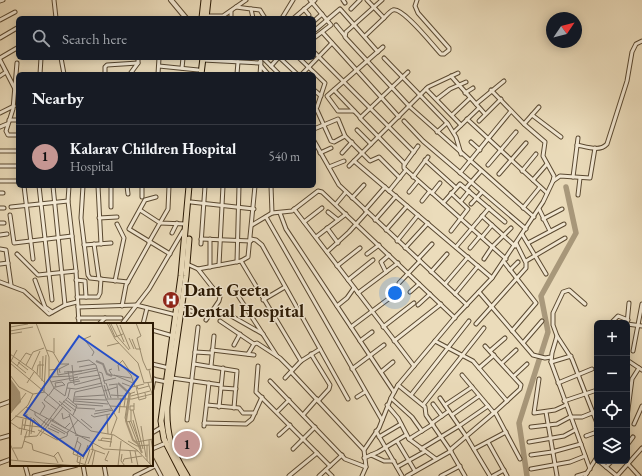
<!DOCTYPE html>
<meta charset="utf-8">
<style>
body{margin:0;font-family:"EB Garamond",serif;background:#242831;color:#f1f3f6}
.controls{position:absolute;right:12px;bottom:12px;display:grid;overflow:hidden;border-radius:6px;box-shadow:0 2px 10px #0003}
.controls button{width:36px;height:36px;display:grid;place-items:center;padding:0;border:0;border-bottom:1px solid #363941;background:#171b24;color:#f1f3f6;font:20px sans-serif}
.compass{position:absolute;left:546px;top:12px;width:36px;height:36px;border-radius:50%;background:#171b24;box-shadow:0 2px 10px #0003;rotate:55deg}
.you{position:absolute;left:395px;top:293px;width:14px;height:14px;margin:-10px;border:3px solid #fff;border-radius:50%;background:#1a73e8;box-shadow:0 0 0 6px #1a73e833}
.badge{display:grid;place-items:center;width:26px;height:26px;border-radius:50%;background:#c59692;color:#111;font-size:13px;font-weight:700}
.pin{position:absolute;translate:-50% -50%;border:2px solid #fff;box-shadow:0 1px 4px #0006}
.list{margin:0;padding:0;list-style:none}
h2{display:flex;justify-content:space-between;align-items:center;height:52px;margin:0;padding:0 16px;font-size:17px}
h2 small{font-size:13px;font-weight:400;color:#9ea1a6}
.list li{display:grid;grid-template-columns:26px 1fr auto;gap:12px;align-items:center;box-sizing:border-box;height:64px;padding:0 16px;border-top:1px solid #363941}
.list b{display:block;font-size:15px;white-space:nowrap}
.list p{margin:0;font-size:13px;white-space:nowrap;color:#9ea1a6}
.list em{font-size:13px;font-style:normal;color:#9ea1a6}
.icon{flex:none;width:22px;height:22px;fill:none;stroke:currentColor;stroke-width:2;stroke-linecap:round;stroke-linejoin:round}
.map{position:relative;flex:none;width:642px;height:476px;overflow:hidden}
.search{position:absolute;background:#171b24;box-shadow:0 2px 10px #0003;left:16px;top:16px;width:300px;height:44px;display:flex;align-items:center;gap:10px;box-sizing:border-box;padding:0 14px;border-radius:6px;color:#9ea1a6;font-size:15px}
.panel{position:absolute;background:#171b24;box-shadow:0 2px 10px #0003;left:16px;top:72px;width:300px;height:116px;border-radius:6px}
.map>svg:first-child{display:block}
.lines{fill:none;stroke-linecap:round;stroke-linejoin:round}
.river{stroke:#a9997c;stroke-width:5.5}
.minor-casing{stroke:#5a4931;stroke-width:5}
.tertiary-casing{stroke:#5a4931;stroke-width:6}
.primary-casing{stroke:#291803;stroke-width:7}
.minor{stroke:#f2e8d3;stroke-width:3}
.tertiary{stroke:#f2e8d3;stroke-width:4}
.primary{stroke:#ebdcbb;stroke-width:5}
.labels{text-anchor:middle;stroke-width:3;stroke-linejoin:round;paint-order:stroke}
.poi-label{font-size:18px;font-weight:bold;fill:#291803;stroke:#f2e8d3;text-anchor:start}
.inset-river{fill:none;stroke:#a9997c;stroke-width:2}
.inset-road{fill:none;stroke:#9d8e71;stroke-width:1}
.view{fill:#1d4ed8;fill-opacity:0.15;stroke:#1d4ed8;stroke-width:2}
.inset-edge{fill:none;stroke:#291803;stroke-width:2}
</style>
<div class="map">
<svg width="642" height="476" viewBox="0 0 642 476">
<rect width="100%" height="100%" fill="#ebdcbb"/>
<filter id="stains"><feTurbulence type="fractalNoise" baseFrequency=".005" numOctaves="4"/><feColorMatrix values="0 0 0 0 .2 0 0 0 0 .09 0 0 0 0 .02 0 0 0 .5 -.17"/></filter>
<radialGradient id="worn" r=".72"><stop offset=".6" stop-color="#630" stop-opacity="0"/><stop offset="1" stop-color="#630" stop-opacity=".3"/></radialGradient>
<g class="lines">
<!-- river -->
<polyline class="river" points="527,476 519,423 548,332 541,296 576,233 566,187"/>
<!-- minor casing -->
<g class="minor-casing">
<g id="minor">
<polyline points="54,0 56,18"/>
<polyline points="310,0 331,25 314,38"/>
<polyline points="343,0 345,3"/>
<polyline points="382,0 346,32 345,37 410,107 534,217"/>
<polyline points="0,1 3,0"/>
<polyline points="236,7 251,9 253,18"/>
<polyline points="251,9 260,10 265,18"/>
<polyline points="304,9 309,15"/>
<polyline points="351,9 360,0"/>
<polyline points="207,16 223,16 246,0"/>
<polyline points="231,18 231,11"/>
<polyline points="282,18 293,0"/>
<polyline points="294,18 315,0"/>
<path d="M384 18C386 16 390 11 393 10 403 7 434 47 441 54H444L449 50V48L418 13 415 6 417 0"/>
<polyline points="0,20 15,12"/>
<polyline points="314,21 322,14"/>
<polyline points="336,25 345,36"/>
<polyline points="314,31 340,9 378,52"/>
<polyline points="323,33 399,117"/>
<polyline points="365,36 384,18 367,0"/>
<polyline points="0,38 17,28"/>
<polyline points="314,52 414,152"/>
<polyline points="0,58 17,48"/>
<polyline points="61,58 64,74"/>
<polyline points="263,58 279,74"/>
<polyline points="280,58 297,74"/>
<polyline points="299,58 325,83 317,107 314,107"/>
<polyline points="384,58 448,124 456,137 461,154"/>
<polyline points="0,60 15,89"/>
<polyline points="203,60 259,63 262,58"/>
<polyline points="17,63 13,109 6,131 8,135 18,135"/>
<polyline points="159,66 198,70"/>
<polyline points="261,66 268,74"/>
<polyline points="271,66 278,58"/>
<polyline points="182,68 183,58"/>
<polyline points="40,74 41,58"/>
<polyline points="105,74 105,67 107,65 138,63"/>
<polyline points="130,74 138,63 138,58"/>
<polyline points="158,74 159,58"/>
<polyline points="237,74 238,62"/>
<polyline points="260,74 261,62"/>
<polyline points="302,74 332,43"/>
<polyline points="0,76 6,72"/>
<polyline points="451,76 485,114"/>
<polyline points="426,89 461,125"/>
<polyline points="314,90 321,96"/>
<polyline points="334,90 360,117"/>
<polyline points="465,93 473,88"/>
<polyline points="437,99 450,89 466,82"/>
<polyline points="476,104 504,81"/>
<polyline points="316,108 331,141 334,142 345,136"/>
<polyline points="354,111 338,111 327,96 383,47"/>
<polyline points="0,113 14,106"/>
<polyline points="452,115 470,98"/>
<polyline points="532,115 561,137"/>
<polyline points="467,119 547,193"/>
<polyline points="9,120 18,120"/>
<polyline points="404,121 423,141 526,229"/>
<polyline points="479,121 501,99"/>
<polyline points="524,124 539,107"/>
<polyline points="0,127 7,124"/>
<polyline points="314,129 338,119 345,136 370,161 379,157 400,178"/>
<polyline points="357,130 371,144"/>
<polyline points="437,132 447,123"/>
<polyline points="454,132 479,108"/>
<polyline points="314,141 339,185 467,305"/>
<polyline points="471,142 480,150"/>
<path d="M577 145C587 147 600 152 607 144L627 81 632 52 636 44 642 41"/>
<polyline points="418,146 404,165 404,168 506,259"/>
<polyline points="0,151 18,151"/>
<polyline points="320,153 331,148"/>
<polyline points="342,153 352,142"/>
<polyline points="425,160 455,187"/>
<polyline points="354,161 492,278"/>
<polyline points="405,164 360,118 408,72"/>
<polyline points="488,165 516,132"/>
<polyline points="0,166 18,166"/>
<polyline points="349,166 428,87 458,73"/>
<polyline points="329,167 344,161"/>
<polyline points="522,171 536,154"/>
<polyline points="460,173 511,111"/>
<polyline points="499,174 526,143"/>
<polyline points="413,177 428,157"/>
<polyline points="573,177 578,138"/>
<polyline points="533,180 547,164"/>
<polyline points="0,181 18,181"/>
<polyline points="553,181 560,176 590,178 595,148"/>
<polyline points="24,186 33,259"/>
<polyline points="39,186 52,300"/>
<polyline points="53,186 65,305"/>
<polyline points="69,186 68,201 76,271 79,324"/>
<polyline points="83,186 81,218 88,275 90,278 128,282"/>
<polyline points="98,186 101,244"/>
<polyline points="111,186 111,207"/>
<polyline points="127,186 128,194"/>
<polyline points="271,186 272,213"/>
<polyline points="466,188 481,171"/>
<polyline points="389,191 406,170"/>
<polyline points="409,192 418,181"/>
<polyline points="0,193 3,193"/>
<polyline points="432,193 440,183"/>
<polyline points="451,193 468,209 451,231"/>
<polyline points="578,195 580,178"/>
<polyline points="142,197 142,186"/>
<polyline points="156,197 145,200 129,229 170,254"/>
<polyline points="352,198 364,185"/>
<polyline points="422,201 430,191"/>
<polyline points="461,201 469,191"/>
<polyline points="191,202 254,209"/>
<polyline points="443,203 460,184 505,222"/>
<polyline points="336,204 346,192"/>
<polyline points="471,204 482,192"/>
<polyline points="11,207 68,201"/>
<polyline points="0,208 4,208"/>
<polyline points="523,208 540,187"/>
<polyline points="294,209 414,366"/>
<polyline points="539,209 550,231"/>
<polyline points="140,210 160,223 186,224"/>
<polyline points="365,210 385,187"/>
<polyline points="328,212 338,220"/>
<polyline points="280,213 286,229 394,392"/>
<polyline points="10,215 14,243 72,236"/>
<polyline points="482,216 515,246"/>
<polyline points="266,217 382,420"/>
<polyline points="99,218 117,217"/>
<polyline points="543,219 562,209"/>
<polyline points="375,220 396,196"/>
<polyline points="304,222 322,208"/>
<polyline points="0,223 4,223"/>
<polyline points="252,225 272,213 292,211 318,191 322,192 455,318"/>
<polyline points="327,228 338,243"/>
<polyline points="386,230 407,206"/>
<polyline points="172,233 177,223"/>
<polyline points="522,234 546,274"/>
<polyline points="0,235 7,234"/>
<polyline points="316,237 346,214"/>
<polyline points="482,237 492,225"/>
<polyline points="201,239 251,241"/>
<polyline points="251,239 256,240 262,245 348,399"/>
<polyline points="397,241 418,215"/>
<polyline points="149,242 168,209 169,186"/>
<polyline points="528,243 564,224"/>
<polyline points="94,244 99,279"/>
<polyline points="201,244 205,186"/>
<polyline points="84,245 111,243"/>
<polyline points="456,247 489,208"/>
<polyline points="405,248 428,223"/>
<polyline points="470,248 480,236"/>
<polyline points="0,249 6,250 11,285"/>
<polyline points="327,252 349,232 367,212"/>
<polyline points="17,254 38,275 76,271"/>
<polyline points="367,254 379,245"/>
<polyline points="418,259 432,244"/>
<polyline points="484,259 492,247 511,228"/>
<polyline points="241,261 301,361"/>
<polyline points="526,261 565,238"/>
<polyline points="237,262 239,186"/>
<polyline points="504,262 536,303 512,331"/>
<polyline points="0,264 8,263"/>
<polyline points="187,264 198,269 241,261 248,257 255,186"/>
<polyline points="219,265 223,186"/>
<polyline points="337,266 360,248"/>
<polyline points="210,267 210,239"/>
<polyline points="198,269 220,297 219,301 206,320"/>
<polyline points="510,270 518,262"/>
<polyline points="386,272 398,263"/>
<polyline points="431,272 447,254"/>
<polyline points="35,280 45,307 52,312"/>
<polyline points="76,280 85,281 86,297"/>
<polyline points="348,280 373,260"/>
<polyline points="115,281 124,238 117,224"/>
<polyline points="0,282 24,291 49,314 65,305 77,302"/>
<polyline points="399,283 420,261"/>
<polyline points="445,284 468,257"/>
<polyline points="410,292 419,284"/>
<polyline points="479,292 533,355 545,358 551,357"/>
<polyline points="358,293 386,272 381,262 389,255"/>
<polyline points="237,294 277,356"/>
<polyline points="455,294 478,266"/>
<polyline points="77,297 98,297 100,293 101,279"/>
<polyline points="263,300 285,287"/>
<polyline points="585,304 569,290 563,292 553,313 553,325 557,336 572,359 597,423"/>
<polyline points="418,305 430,294"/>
<polyline points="122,306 126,285 150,242"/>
<polyline points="337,306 347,298 354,288"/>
<polyline points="78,307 136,305 176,315"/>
<polyline points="181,309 210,315"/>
<polyline points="226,313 263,334"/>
<polyline points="78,318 121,318"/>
<polyline points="220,321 254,344"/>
<polyline points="611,323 618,316 628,320"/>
<polyline points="99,324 105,318"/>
<polyline points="122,324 149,289 183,231"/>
<polyline points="143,324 147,308"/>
<polyline points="476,324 526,268 526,263 516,243"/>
<polyline points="627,324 629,303"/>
<polyline points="627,324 642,326"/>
<polyline points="351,327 399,291"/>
<polyline points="383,327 414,303"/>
<polyline points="152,330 173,336"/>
<polyline points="557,336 552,353 551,362 590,469"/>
<polyline points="360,341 372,332"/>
<polyline points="394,341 441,304"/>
<polyline points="435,341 473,361 507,401"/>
<polyline points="523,343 542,321"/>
<polyline points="234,345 240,334"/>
<polyline points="212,350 254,355"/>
<polyline points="490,351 505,338"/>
<polyline points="633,351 642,304"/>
<polyline points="195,352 212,353"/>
<polyline points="248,354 254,344 257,343 280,358 292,370"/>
<polyline points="311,354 330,385 329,389 318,401"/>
<polyline points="627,360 642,370"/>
<polyline points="551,362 571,356"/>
<polyline points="502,363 516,350"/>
<polyline points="152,364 169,368"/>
<polyline points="194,364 237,371 234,408"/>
<polyline points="211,366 214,336"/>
<polyline points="258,366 256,392 330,466"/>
<polyline points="479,368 494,355"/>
<polyline points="352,369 384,345"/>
<polyline points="291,372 364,450"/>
<polyline points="381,372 393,362"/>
<polyline points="462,375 494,413"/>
<polyline points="514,376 527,364"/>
<polyline points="172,378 221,385"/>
<polyline points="285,378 301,361 320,349"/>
<polyline points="152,379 167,382"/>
<polyline points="539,379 534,413 555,410 566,405"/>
<polyline points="270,381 345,459 366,467"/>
<polyline points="558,383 592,369"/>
<polyline points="398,385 425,407 426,415 450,450 465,476"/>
<polyline points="221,388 236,389"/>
<polyline points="152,389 154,379"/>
<polyline points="411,395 469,321"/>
<polyline points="357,397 365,392"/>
<polyline points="391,398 412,417 422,431"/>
<polyline points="440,398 466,436 490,476"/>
<polyline points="564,401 597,390"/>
<polyline points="433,404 442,416"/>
<polyline points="0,405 11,401"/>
<polyline points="207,405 239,408 243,413 255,413"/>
<polyline points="387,405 398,418 409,439 436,459"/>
<polyline points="423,405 484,328"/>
<polyline points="445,405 472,387"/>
<polyline points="219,407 223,368"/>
<polyline points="277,412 289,400"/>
<polyline points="495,412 520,459"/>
<polyline points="546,412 557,476"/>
<polyline points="303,415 317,399"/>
<polyline points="452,415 479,396"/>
<polyline points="627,417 632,379 639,368"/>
<polyline points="187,420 198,327"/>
<polyline points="204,423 246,424 252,419 262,397"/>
<polyline points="432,423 449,411"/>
<polyline points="634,424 642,406"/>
<polyline points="204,426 209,383"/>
<polyline points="531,427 557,424 570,417 582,417 597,411"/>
<polyline points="376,431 402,476"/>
<polyline points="152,433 162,427"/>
<polyline points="279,435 290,425"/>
<polyline points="586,436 597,432"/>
<polyline points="379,437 401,424"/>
<polyline points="0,438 11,435"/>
<polyline points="409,439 433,424"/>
<polyline points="397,441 415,471"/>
<polyline points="488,442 507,476"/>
<polyline points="529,442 564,436 575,430"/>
<polyline points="627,445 633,437"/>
<polyline points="152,449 166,443"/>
<polyline points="293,449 315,427"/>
<polyline points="421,449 459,426 488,406"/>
<polyline points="474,449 506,432"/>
<polyline points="450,450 496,411 520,389 521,385 485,346"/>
<polyline points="371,455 384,461 394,461"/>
<polyline points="531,455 552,452 581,444"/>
<polyline points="364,458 378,452 406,435"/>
<polyline points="152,459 161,476"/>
<polyline points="599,461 617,476"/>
<polyline points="0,463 11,459"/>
<polyline points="628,464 639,476"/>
<polyline points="25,465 28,476"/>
<polyline points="83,465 85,476"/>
<polyline points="104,465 106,476"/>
<polyline points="397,467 424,452"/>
<polyline points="606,467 612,461"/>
<polyline points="531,469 570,462 585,456"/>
<polyline points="326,470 332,476"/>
<polyline points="34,476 77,465"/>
<polyline points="135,476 155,466"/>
<polyline points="289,476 317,453"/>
<polyline points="319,476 342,455"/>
<polyline points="362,476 366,467 364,450 379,428 391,398 398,385 456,316 492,278 543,202 553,181 554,176 543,156 545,142 524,124 491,90"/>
<polyline points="407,476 451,451"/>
<polyline points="441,476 460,466"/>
<polyline points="493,476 504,470"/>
<polyline points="577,476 587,473"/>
<polyline points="585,476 597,457"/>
<polyline points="617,476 642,448"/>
</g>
</g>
<!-- tertiary casing -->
<g class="tertiary-casing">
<polyline id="tertiary" points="171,0 186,18"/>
</g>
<!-- primary casing -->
<g class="primary-casing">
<g id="primary">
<polyline points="202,18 204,0"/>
<polyline points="206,18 208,0"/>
<polyline points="201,74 203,58"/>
<polyline points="183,476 164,439 161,421 181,276 189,186"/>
<path d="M187 476C172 452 166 435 167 407L186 276 189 239"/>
</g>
</g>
<!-- minor -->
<use href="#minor" class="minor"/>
<!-- tertiary -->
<use href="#tertiary" class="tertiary"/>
<!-- primary -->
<use href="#primary" class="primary"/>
</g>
<!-- icons -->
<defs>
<g id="hospital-disc" transform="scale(0.9)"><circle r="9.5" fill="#8f2418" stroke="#f2e8d3"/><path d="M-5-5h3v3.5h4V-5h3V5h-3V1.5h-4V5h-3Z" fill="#fff"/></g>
</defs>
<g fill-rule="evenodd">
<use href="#hospital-disc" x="171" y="300"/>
</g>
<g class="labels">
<!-- poi labels -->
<g class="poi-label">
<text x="184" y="296">Dant Geeta<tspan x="184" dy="21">Dental Hospital</tspan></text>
</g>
</g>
<!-- overview -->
<g transform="translate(10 323)">
<rect width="143" height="143" fill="#ebdcbb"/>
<path d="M0 55 10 69 11 79 0 90Z" fill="#a9997c"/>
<path class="inset-river" d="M86 38 93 41 97 51 102 53M108 60 120 71 116 98 123 117 128 121 132 130"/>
<path class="inset-road" d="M26 0 39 34V55L44 65 39 72M97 0 105 16 128 40 134 60 142 59 143 61M99 0 105 14 113 11M106 0 114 19M126 0 131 13 127 15 133 38 137 47 141 46M101 1 107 13M110 2 120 26M0 4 18 1M0 8 23 4M0 11 12 9M81 13 74 16 84 29 82 33M107 13 119 27M119 15 124 26M122 16 126 26H131M97 23 109 20M36 27 43 29 50 41H59L49 46M44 30V15M0 31 24 48 35 60M0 37 16 50M1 38 7 27M113 38 121 50M8 39 18 47M67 39 79 37 86 42 96 76 107 95 101 111M0 40 81 108 104 112 127 127 142 143M16 42 23 29 34 25M62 42 64 61M7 43 16 30 21 32M47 44 48 52 87 45M69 44 85 41M115 45 121 52 125 64M22 46 30 28M102 46 99 47 102 52 121 55M39 47 49 46 50 50M139 47 142 59M58 48 60 58 69 56M109 48 108 42 113 37M54 49 72 48M89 49 92 50 95 61M27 51 28 42H34M0 52 9 64 23 71M64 52 88 47M104 52 123 60M30 54V38M39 54 63 53M69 55 90 52M32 58 33 33M93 58 106 55M41 59 68 54M17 60 24 49M96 60 101 75M112 60 122 64 134 61M138 60 143 73M64 62 91 55M94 62 98 75M99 62 107 61 108 75M126 63 129 77 136 75 135 70M127 63 128 66 139 63M44 64H46L54 62H55L52 59 45 60 46 64M44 65 55 73M57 65 66 66 92 60M34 68 36 32M94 68 107 64M38 72 34 77 47 87M101 72 115 73M55 73 58 60 70 58M121 73 140 68M65 74 95 72M58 75 67 83 63 92M64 76 96 77M96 76H122L142 71M56 77 67 85M49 78 61 88M53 78 66 88M64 78 98 81M63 80 65 69 92 63M65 81 93 83M51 82 58 74 60 66M100 83 117 84M124 83H120V87H124V80M16 84 94 126 128 128M114 84 116 70M67 85 85 86M121 87V98L129 119M123 87 133 126M85 88 101 86M25 89V92L39 103M52 90 53 96 60 93M109 90 111 75M0 91 16 70M30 91 35 83 32 79M59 91 66 111M84 91 103 87M81 92 84 94 100 91M97 92 98 111M5 93 26 98M23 95 31 103 37 95M40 95 55 105 60 100M71 96 82 105M123 97 131 126M42 98 53 84M119 98 127 119 143 116M121 98 117 99 115 95 118 76 119 71 125 69M0 99 18 82 23 71 35 69M0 99 10 106M41 101 57 110M13 102 30 104M40 103 55 111M131 103 136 134M9 105 25 109M38 105 49 110M14 107 17 91M28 107 47 117 57 113 58 108M58 109 68 97M21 111 23 97M11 112 13 96M65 112 80 115M19 113 21 94M30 113 41 98M14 114 27 113 50 82M141 116 143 128M88 117 102 119M91 117 92 115 102 116M139 117 140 141M14 118 22 121 23 127 45 134 48 140M67 118 63 131 71 134 69 143M118 118 127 123 139 122M0 121 8 137M100 124 102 112M3 125H12L17 108M81 126 95 131M120 128 122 140M125 128 128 143M112 131 111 138 115 143M67 132 71 121 67 118 68 114M44 133 48 129 53 139M68 133 67 139 79 143M73 136 78 122M0 137 67 143M98 138 95 137 99 128M137 138V122M113 139 114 136 132 133M75 141 80 126M78 141 83 127 82 120M82 143 85 128M108 143 111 118"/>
<path class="view" d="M69 13 128 54 73 133 14 92Z"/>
<rect width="143" height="143" class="inset-edge"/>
</g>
<rect width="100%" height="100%" filter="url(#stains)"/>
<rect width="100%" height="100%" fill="url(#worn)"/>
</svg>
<div class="controls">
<button>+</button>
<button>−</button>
<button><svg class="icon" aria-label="locate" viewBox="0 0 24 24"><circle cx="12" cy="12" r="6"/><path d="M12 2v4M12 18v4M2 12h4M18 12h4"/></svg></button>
<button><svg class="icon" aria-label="layers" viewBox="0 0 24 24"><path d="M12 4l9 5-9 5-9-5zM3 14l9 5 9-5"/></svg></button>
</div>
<svg class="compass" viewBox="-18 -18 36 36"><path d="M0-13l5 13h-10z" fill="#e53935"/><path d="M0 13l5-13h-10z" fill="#9ea1a6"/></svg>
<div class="you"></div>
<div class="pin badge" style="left:187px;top:444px">1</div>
<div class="search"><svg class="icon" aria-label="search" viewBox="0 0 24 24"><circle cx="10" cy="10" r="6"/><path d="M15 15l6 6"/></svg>Search here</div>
<section class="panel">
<h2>Nearby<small></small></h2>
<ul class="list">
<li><span class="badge">1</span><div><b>Kalarav Children Hospital</b><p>Hospital</p></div><em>540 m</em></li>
</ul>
</section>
</div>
